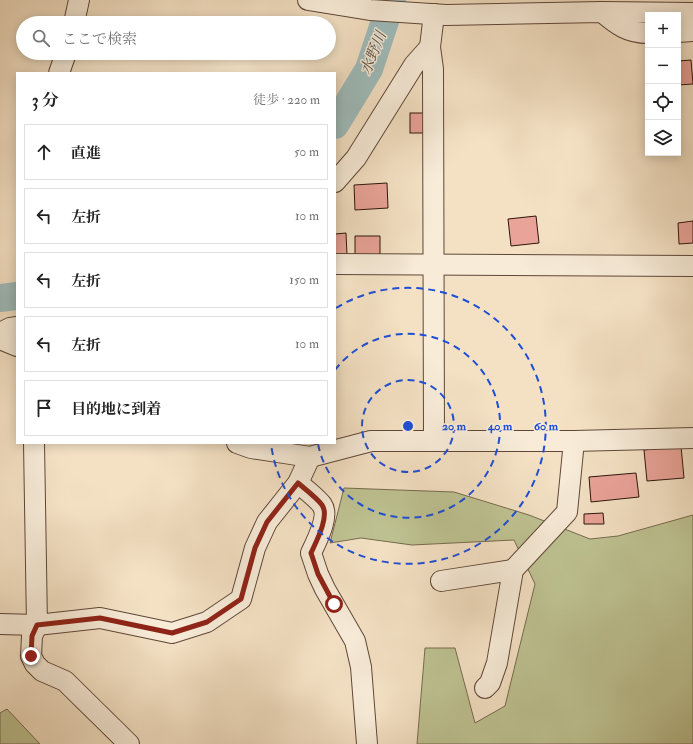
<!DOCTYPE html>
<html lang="ja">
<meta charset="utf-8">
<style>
body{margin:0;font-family:"IM FELL Double Pica","Noto Serif JP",serif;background:#f2f2f2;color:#222}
.controls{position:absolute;right:12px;top:12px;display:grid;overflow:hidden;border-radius:0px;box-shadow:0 2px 10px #0003}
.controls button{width:36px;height:36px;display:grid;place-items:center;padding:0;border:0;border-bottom:1px solid #e0e0e0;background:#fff;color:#222;font:20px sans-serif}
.stop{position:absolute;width:12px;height:12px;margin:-9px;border:3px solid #8f2418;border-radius:50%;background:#fff}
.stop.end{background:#8f2418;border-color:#fff;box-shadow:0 1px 4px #0008}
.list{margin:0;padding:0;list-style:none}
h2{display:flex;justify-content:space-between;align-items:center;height:52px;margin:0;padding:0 16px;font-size:17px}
h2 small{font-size:13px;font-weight:400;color:#767676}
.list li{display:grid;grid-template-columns:26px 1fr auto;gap:12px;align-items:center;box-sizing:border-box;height:56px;margin:0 8px 8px;padding:0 8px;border:1px solid #e0e0e0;border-radius:0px}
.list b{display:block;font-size:15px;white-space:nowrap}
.list em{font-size:13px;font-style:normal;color:#767676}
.icon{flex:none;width:22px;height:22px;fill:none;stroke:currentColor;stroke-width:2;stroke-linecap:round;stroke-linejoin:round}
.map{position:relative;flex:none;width:693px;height:744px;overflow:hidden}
.search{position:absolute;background:#fff;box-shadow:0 2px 10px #0003;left:16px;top:16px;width:320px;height:44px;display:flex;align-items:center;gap:10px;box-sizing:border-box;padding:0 14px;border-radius:22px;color:#767676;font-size:15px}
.panel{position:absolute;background:#fff;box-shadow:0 2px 10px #0003;left:16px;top:72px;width:320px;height:372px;border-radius:0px}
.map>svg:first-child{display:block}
.green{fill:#bec292;stroke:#766b4e}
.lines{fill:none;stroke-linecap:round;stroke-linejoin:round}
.river{stroke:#9ebcbc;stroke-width:28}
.building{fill:#eaa398;stroke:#2d140a}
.minor-casing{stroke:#5f4738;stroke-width:22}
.minor{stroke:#f8ecd9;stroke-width:20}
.route{stroke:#8f2418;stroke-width:5}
.ring{fill:none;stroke:#1d4ed8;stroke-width:2;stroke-dasharray:7 5}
.labels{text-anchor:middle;stroke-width:3;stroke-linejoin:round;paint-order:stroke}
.water-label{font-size:15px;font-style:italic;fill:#554f48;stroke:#f8ecd9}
.centre{fill:#1d4ed8;stroke:#f8ecd9;stroke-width:2}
.ring-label{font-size:12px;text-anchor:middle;font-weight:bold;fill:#1d4ed8;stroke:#f8ecd9;stroke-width:3;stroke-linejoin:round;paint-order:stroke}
</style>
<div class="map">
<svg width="693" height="744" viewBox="0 0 693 744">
<rect width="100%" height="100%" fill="#f4e1c4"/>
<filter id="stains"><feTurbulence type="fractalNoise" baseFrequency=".005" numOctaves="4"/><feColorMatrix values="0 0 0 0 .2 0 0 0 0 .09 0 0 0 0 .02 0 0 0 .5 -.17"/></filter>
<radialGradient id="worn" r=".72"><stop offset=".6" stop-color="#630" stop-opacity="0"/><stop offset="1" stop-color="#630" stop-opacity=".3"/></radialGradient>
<!-- green -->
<g class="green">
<polygon points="344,488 454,492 529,515 590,539 618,536 693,515 693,744 417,744 425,648 455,648 475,723 505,706 535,584 514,540 412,545 361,538 330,543"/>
<polygon points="7,709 40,744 0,744 0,713"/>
</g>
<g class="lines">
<!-- river -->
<g class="river">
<polyline points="335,125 369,69 392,0"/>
<polyline points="0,298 17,296"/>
</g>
</g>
<!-- building -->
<g class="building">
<polygon points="691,60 693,84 678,85 678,61"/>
<rect x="410" y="113" width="21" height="20"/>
<polygon points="387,183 388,208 355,210 354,185"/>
<polygon points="536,216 539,243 511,246 508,219"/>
<polygon points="693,221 693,243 679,244 678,223"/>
<polygon points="346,233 347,255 335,255 335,234"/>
<polygon points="355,236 380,236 380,258 355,259"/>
<polygon points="681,446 684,478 647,481 644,450"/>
<polygon points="636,473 639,497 591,502 589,477"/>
<polygon points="603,513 604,524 584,524 584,514"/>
</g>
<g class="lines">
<!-- minor casing -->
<g class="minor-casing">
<g id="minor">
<polyline points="308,0 370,10 446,15 602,12 693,13"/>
<path d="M602 12C617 25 628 33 648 33"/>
<polyline points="434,14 430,47 433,69 434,440"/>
<polyline points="74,23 79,0"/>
<polyline points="678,32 693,31"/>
<polyline points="59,73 66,53"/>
<polyline points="335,182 356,158 414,65 430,47"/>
<polyline points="335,264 693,266"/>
<polyline points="0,333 10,328 17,327"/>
<polyline points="0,339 17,346"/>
<polyline points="34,443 37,625 32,636 31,656 35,664 42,671 65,681 129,744"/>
<polyline points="237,443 251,448 310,457 371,441 574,441 693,438"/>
<path d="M298 483C305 489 317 498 322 505 330 516 316 542 311 553L318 574 325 589 355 641 361 667 367 744"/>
<polyline points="441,581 513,570"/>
<polyline points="0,624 37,625 100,618 172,633 207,622 241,599 255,548 267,522 298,483 310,457"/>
<polyline points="485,688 490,683 497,663 513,570 567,512 574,441"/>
</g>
</g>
<!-- minor -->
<use href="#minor" class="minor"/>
</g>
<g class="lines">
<!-- route -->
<path class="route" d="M31 656 32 636 37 625 100 618 172 633 207 622 241 599 255 548 267 522 298 483C305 489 317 498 322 505 330 516 316 542 311 553L318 574 334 604"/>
</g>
<!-- distance rings -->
<g class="ring">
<circle cx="408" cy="426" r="46"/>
<path d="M335 370A92 92 0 1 1 318 444"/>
<path d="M336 308A138 138 0 1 1 271 444"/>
</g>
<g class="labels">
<!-- water labels -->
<g class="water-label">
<text transform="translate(373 53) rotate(-68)" y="5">水野川</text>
</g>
</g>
<circle cx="408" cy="426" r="6" class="centre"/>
<g class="ring-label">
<text x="454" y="430">20 m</text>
<text x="500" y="430">40 m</text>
<text x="546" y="430">60 m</text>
</g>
<rect width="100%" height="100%" filter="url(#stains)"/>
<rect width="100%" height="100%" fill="url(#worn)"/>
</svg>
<div class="controls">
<button>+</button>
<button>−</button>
<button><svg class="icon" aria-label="locate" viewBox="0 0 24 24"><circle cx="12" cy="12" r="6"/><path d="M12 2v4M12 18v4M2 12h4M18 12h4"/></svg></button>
<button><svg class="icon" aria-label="layers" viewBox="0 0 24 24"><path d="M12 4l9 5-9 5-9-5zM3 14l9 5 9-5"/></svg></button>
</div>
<div class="stop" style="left:334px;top:604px"></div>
<div class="stop end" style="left:31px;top:656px"></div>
<div class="search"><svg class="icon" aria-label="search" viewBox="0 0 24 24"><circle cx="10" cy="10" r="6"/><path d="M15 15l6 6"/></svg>ここで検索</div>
<section class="panel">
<h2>3 分<small>徒歩 · 220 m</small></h2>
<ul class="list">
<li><svg class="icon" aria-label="ahead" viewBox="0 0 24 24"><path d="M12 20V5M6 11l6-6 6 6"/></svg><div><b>直進</b></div><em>50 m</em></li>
<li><svg class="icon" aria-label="left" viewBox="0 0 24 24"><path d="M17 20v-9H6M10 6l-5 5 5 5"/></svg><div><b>左折</b></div><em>10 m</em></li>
<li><svg class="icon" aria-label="left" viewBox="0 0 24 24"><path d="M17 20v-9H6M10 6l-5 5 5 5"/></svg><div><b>左折</b></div><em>150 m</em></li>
<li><svg class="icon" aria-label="left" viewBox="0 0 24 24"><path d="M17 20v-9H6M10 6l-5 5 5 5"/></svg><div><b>左折</b></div><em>10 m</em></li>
<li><svg class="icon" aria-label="arrive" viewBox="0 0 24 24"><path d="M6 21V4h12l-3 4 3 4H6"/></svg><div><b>目的地に到着</b></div></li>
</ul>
</section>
</div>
